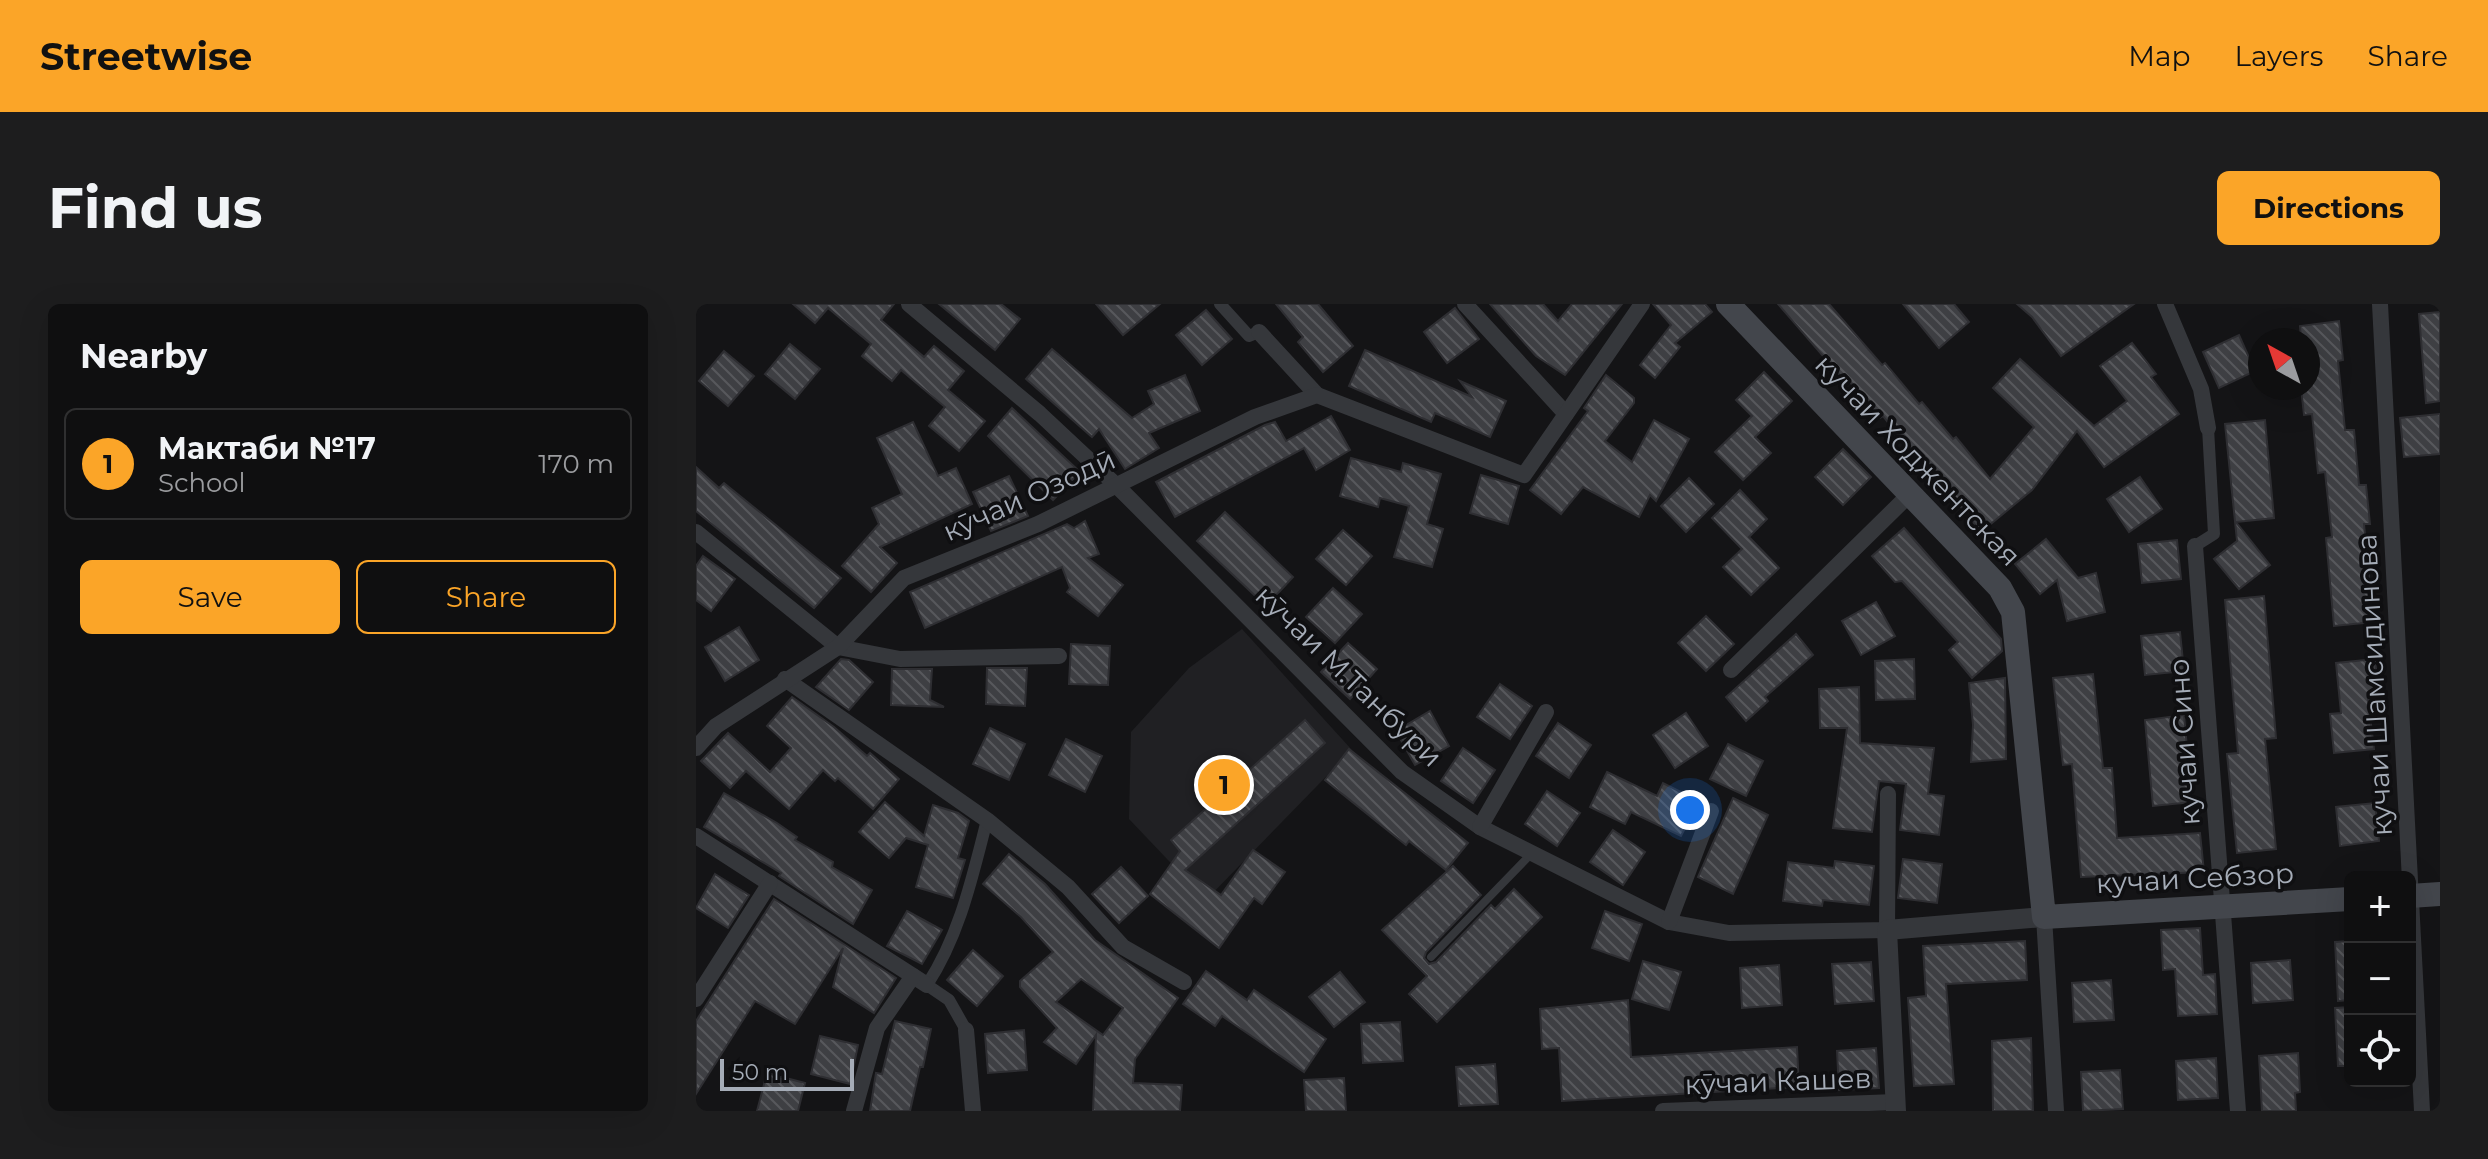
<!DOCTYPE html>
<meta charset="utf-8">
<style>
body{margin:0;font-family:Montserrat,sans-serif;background:#1d1d1e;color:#f1f3f6}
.controls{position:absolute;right:24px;bottom:24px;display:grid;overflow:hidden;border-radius:12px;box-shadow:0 8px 32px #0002}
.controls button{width:72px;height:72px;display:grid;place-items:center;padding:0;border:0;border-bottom:2px solid #2f2f30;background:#0f0f10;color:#f1f3f6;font:40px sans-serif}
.compass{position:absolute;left:1552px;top:24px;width:72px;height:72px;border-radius:50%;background:#0f0f10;box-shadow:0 8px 32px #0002;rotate:320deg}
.scale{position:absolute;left:24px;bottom:20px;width:134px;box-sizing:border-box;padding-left:8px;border:4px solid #a5acb7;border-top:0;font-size:22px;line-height:28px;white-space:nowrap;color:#a5acb7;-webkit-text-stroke:6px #0f0f11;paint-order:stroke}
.you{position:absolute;left:994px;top:506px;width:28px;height:28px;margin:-20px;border:6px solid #fff;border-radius:50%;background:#1a73e8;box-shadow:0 0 0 12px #1a73e833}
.badge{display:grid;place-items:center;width:52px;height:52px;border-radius:50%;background:#fba528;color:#111;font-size:26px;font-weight:700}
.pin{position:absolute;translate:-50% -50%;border:4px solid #fff;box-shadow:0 2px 8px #0006}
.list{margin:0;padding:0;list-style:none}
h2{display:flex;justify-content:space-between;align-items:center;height:104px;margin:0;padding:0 32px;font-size:34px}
h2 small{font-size:26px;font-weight:400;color:#9b9c9f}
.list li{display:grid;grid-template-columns:52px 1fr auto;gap:24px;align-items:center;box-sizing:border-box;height:112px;margin:0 16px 16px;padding:0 16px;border:2px solid #2f2f30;border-radius:12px}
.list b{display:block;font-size:30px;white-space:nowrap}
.list p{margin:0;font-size:26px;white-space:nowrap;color:#9b9c9f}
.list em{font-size:26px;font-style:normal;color:#9b9c9f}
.actions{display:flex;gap:16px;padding:24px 32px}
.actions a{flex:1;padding:18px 0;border:2px solid #fba528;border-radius:12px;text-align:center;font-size:28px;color:#fba528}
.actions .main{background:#fba528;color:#111}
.icon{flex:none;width:44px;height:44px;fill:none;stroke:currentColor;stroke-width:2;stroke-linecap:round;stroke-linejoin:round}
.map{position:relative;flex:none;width:1744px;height:807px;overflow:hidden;border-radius:12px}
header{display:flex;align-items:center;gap:48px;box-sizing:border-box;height:112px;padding:0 40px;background:#fba528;color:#111}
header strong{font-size:38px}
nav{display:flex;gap:44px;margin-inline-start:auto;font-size:28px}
.intro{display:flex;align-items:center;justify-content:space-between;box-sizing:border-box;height:192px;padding:0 48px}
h1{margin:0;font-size:56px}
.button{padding:20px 36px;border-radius:12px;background:#fba528;color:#111;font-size:28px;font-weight:700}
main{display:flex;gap:48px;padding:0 48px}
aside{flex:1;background:#0f0f10;border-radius:12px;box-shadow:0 8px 32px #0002}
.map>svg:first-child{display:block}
.built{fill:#202023}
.building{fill:url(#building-back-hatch);stroke:#2e2e32;stroke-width:2;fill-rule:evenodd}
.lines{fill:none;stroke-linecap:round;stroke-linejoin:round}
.service{stroke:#35373b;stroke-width:8}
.pedestrian{stroke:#35373b;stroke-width:12}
.minor{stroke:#35373b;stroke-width:16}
.tertiary{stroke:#35373b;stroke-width:20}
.secondary{stroke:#43464c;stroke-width:24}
.labels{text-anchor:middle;stroke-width:7;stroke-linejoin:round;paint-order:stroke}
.street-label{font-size:28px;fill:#a5acb7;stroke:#0f0f11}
</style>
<header>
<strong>Streetwise</strong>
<nav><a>Map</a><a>Layers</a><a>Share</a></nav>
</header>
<div class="intro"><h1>Find us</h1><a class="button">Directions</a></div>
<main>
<aside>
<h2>Nearby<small></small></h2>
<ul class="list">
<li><span class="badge">1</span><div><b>Мактаби №17</b><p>School</p></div><em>170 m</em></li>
</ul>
<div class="actions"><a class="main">Save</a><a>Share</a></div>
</aside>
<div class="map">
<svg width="1744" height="807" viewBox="0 0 1744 807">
<defs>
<pattern id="building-back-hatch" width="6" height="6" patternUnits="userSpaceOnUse" patternTransform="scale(2)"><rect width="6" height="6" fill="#3e3f43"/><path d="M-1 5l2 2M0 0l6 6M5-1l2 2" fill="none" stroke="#57585c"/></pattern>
</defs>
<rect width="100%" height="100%" fill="#141416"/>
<!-- built -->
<polygon class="built" points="546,325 656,446 510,596 433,515 435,428 493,364"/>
<!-- building -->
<g class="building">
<polygon points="97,0 198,0 185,16 228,53 238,42 268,67 252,86 289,117 263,147 233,122 249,103 205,66 196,77 166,52 175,40 132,4 119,19"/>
<polygon points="243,0 305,0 324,15 299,46"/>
<polygon points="400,0 464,0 427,31"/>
<polygon points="580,0 622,0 657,42 627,68 602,38 607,33"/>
<polygon points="794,0 847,0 862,17 876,0 926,0 869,71 840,52"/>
<polygon points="957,0 1009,0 1016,8 979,39 984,43 959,74 944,61 975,21"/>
<polygon points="1082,0 1133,0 1186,61 1189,59 1223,100 1226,98 1257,135 1260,133 1294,175 1338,123 1297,84 1324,55 1398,122 1431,97 1404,62 1436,39 1460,70 1455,73 1483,110 1408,163 1381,127 1336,186 1285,228 1223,151 1220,153 1187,112 1184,114 1149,72 1146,74"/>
<polygon points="1207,0 1258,0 1273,18 1243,44"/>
<polygon points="1321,0 1438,0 1365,52 1336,13"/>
<polygon points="759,4 783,35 751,59 728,28"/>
<polygon points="510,6 536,35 506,61 480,31"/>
<polygon points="1744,8 1744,97 1730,99 1723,10"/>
<polygon points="1643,17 1647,56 1642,57 1649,126 1658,126 1663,181 1670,181 1674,220 1668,220 1677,318 1638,322 1630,234 1636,233 1629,168 1622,169 1616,110 1608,111 1605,84 1612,84 1612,36 1605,36 1604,22"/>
<polygon points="1543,31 1559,67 1523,84 1507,48"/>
<polygon points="94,40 124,65 99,95 69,70"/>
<polygon points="356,45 436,114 458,100 452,87 489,71 504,107 453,129 463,144 429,165 403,125 396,133 330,75"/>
<polygon points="669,46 776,93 764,77 810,97 794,133 739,109 735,118 653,82"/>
<polygon points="28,47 58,72 32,102 3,77"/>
<polygon points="1068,68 1096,97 1059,133 1075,149 1047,176 1019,148 1056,112 1040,96"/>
<polygon points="910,71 938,94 938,99 909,137 936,158 958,116 993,135 960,197 954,191 943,213 887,183 865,210 834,186 892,107 888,104"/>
<polygon points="316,104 384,168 357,196 292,132"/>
<polygon points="1744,110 1744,150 1708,153 1704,114"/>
<polygon points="635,112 654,146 620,166 608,144 479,213 460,178 569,121 579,118 590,137"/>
<polygon points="1569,116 1578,214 1540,218 1574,261 1543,285 1518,255 1541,237 1529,120"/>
<polygon points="217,118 242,172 260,164 276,200 184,243 201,259 175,288 146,262 183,220 176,204 206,190 181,134"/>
<polygon points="1147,145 1175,173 1147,201 1119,173"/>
<polygon points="655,154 705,168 707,159 745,170 731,220 747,225 736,263 698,253 713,202 684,194 682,203 644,192"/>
<polygon points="0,163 23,184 28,179 145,274 118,304 0,207"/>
<polygon points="785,171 823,182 812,220 774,209"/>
<polygon points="313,172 332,212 295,227 277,188"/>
<polygon points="1444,173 1466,205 1433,228 1411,195"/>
<polygon points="993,174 1018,200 990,228 965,202"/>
<polygon points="1044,186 1071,215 1053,233 1083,264 1055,291 1027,263 1046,245 1016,214"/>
<polygon points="529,208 597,273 570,302 501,237"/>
<polygon points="389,217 403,250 392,254 427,281 402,312 371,288 374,284 366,263 229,324 214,288 371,220 378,224"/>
<polygon points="1208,224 1305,335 1306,347 1276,374 1253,346 1262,338 1206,277 1199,278 1176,252"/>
<polygon points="647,226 676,252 650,281 620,255"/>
<polygon points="1350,235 1382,274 1400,269 1409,308 1371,317 1361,276 1344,290 1319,260"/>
<polygon points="1481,236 1485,275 1446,279 1442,240"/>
<polygon points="7,252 39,275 15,307 0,296 0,262"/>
<polygon points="637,284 666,310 639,339 610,313"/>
<polygon points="1568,292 1580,434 1569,435 1580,545 1541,549 1531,450 1542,449 1529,296"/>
<polygon points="1180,298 1199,332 1165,351 1146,317"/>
<polygon points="1010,312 1038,340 1010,367 982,339"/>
<polygon points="43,323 63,356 29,377 9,343"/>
<polygon points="1484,328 1488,367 1449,371 1445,332"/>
<polygon points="1100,330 1117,351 1069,393 1072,397 1050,417 1030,393"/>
<polygon points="652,339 681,365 654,395 625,368"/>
<polygon points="375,340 414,342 412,381 373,380"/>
<polygon points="145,355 153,356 177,378 153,406 120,383"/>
<polygon points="1218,355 1219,395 1180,396 1179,357"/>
<polygon points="1679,355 1683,394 1672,395 1678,445 1638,449 1634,410 1645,409 1640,359"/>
<polygon points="291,364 331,364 329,402 290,400"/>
<polygon points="196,365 236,365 234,396 248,403 195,401"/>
<polygon points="1397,370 1407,464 1416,464 1421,534 1504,529 1508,568 1385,573 1376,460 1367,461 1357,374"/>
<polygon points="1309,374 1310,455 1275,458 1277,421 1273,379"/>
<polygon points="804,380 836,402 814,435 781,413"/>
<polygon points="1163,383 1164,439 1238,444 1232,490 1248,492 1243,531 1204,526 1210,480 1183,477 1176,528 1137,524 1151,424 1124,424 1123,385"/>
<polygon points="96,393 138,423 171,452 174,449 203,475 177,505 142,474 139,477 127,466 93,505 50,467 34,484 5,457 32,429 74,468 95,444 71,422"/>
<polygon points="734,407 753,442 719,461 700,427"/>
<polygon points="990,409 1012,442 979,464 957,431"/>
<polygon points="1488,411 1496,498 1457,502 1449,416"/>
<polygon points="609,416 629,439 489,566 525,591 557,546 589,568 566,600 558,594 523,644 454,590 484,547 475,536"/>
<polygon points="862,419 895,441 873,474 840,452"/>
<polygon points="294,424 329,440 313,476 277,460"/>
<polygon points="370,435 406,452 389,488 353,471"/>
<polygon points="1032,440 1067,457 1050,492 1014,475"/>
<polygon points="767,444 799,466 777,499 745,477"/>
<polygon points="653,445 772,539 750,566 713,537 710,541 629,476"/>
<polygon points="911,468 961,492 967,479 1003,497 985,532 935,508 929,520 894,503"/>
<polygon points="851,487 884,509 861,542 829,520"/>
<polygon points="28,489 81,519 101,533 99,536 137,558 136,563 176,586 157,620 83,572 85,569 8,523"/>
<polygon points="1037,494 1072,511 1037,590 1002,573"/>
<polygon points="189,498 228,532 237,501 262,509 273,517 262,554 269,556 257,594 220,583 232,541 210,534 193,554 163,528"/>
<polygon points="1679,499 1683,537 1644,542 1640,503"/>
<polygon points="917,526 949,548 927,581 894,558"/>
<path d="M313 550 349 580 399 636 482 694 439 755 437 779 486 781 484 807H397L400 731 380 760 348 738 361 724 324 683V677L357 648 325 613 287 580ZM385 675 427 704 407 731 360 698Z"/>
<polygon points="1207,555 1246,560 1241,599 1202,594"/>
<polygon points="1139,557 1178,562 1173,601 1127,596 1126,602 1087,597 1092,558 1138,564"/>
<polygon points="757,562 785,591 730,648 728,654 733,660 740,658 795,601 799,605 818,585 846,613 741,718 713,690 731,672 686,626"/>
<polygon points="425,563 452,592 423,619 396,590"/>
<polygon points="19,570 53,591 32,624 0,604"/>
<polygon points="78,595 200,674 178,709 137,683 147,644 99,720 59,697 0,790 0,717"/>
<polygon points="211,607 246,626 226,660 191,642"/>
<polygon points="909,607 946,620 933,657 896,644"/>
<polygon points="1504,624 1507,671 1519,670 1521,710 1482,712 1479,665 1467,666 1465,626"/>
<polygon points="1329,637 1331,676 1250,680 1258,780 1218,782 1212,694 1230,692 1227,642"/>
<polygon points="1654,637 1654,696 1642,697 1639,638"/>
<polygon points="277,646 307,672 281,702 251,676"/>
<polygon points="1594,656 1597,696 1557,699 1555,659"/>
<polygon points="947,657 985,668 973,706 936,695"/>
<polygon points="1175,658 1178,697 1139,700 1136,660"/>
<polygon points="1083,661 1086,701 1046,704 1044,664"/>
<polygon points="510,667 551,696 558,686 630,735 608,768 526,712 519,722 487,700"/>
<polygon points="644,668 669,698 638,723 613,693"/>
<polygon points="1415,676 1418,716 1378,718 1376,679"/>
<polygon points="932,696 935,753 1101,743 1103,783 866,797 863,744 846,745 844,705"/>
<polygon points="1654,703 1654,762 1642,762 1639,704"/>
<polygon points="199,717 235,725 227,763 224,763 214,807 174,807 180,769 186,770"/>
<polygon points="704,718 707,757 667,759 665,720"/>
<polygon points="328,726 331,766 292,769 289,730"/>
<polygon points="124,732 162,741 154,780 115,770"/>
<polygon points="1335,734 1337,807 1297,807 1296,737"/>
<polygon points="1180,744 1183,784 1143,786 1141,747"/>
<polygon points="1602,749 1604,788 1599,789 1600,807 1566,807 1563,752"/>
<polygon points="1520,754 1522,794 1482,796 1480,757"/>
<polygon points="799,760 802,800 763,802 760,763"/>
<polygon points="1424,766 1427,805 1387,807 1385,768"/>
<polygon points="71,769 109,779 102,807 61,807"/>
<polygon points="648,774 650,807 610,807 608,776"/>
</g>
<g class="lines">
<!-- service -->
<polyline class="service" points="735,653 836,549"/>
<!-- pedestrian -->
<g class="pedestrian">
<polyline points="524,0 553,32 563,28"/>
<polyline points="1499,242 1518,230 1512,124"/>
<path d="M270 726 253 696 231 681C264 630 276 574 291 516"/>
</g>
<!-- minor -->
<g class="minor">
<polyline points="213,0 344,110 421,182 706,468 784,523 973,618 1033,629 1191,626 1192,490"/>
<polyline points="769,0 870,110"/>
<polyline points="1469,0 1505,85 1512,124"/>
<polyline points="1684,0 1726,807"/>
<polyline points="563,28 621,91"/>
<polyline points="0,228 142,343 204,355 363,352"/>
<polyline points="1499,242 1542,807"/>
<polyline points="1035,366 1214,190"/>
<polyline points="89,375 291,516 372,583 427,643 488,678"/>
<polyline points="0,444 20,422 142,343 208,274 342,220 559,113 621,91 828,171 946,0"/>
<polyline points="784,523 850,408"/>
<polyline points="0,532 231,681"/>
<polyline points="1348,613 1360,807"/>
<polyline points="973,618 1015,507"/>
<polyline points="0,695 74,579"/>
<polyline points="270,726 277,807"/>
<polyline points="158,807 181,724 217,672"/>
<polyline points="967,807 1199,798"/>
</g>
<!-- tertiary -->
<polyline class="tertiary" points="1200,807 1191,626 1348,613"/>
<!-- secondary -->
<g class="secondary">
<polyline points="1032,0 1304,284 1317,308 1348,613 1654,595"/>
<polyline points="1714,592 1744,590"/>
</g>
</g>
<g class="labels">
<!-- street labels -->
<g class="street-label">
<text transform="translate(1222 156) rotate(46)" y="10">кучаи Ходжентская</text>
<text transform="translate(333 191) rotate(-24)" y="10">кӯчаи Озодӣ</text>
<text transform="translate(653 372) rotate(44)" y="10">кӯчаи М.Танбури</text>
<text transform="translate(1678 381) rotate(-93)" y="10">кучаи Шамсидинова</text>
<text transform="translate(1488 438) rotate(-94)" y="10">кучаи Сино</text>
<text transform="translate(1499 574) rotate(-3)" y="10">кучаи Себзор</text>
<text transform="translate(1082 777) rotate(-2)" y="10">кӯчаи Кашев</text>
</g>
</g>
</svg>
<div class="controls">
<button>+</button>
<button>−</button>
<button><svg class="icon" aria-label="locate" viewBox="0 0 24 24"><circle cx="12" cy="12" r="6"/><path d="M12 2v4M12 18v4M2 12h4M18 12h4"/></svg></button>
</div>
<svg class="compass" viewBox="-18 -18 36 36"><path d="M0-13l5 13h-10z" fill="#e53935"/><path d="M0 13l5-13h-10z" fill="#9b9c9f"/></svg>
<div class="scale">50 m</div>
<div class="you"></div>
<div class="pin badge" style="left:528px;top:481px">1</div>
</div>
</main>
